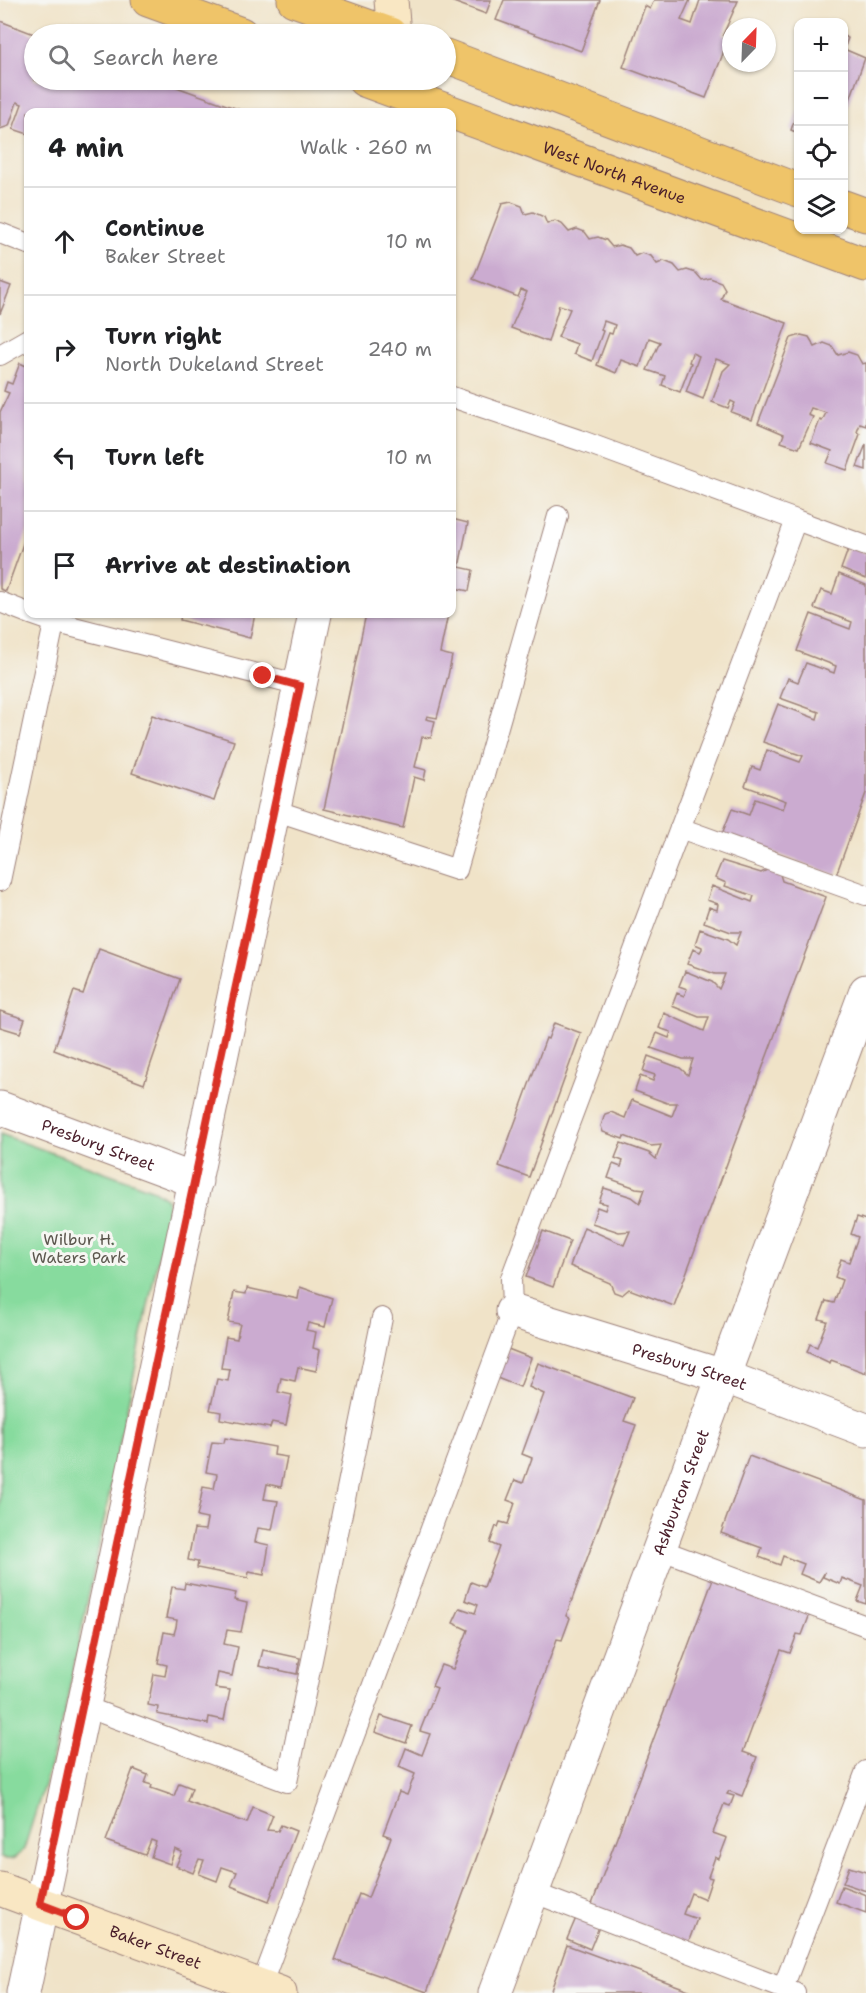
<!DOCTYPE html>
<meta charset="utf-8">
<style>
body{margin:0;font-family:"Shantell Sans",sans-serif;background:#f2f2f2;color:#202124}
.controls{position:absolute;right:18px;top:18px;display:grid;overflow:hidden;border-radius:12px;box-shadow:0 2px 4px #0004}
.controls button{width:54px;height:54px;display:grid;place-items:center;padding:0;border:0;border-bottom:2px solid #e0e0e0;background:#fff;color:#202124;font:30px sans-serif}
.compass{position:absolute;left:722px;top:18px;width:54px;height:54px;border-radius:50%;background:#fff;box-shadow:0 2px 4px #0004;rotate:23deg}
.stop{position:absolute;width:18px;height:18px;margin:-14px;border:4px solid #d93025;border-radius:50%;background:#fff}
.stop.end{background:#d93025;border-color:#fff;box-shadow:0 2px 6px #0008}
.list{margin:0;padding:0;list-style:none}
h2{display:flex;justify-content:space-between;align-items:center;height:78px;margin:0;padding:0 24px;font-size:26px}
h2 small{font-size:20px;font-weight:400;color:#757577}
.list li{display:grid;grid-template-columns:39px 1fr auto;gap:18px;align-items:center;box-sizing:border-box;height:108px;padding:0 24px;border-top:2px solid #e0e0e0}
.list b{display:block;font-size:22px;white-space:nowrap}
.list p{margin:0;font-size:20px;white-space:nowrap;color:#757577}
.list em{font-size:20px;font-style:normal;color:#757577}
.icon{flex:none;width:33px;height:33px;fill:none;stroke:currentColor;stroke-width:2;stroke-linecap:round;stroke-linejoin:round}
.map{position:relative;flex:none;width:866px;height:1993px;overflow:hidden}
.search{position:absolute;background:#fff;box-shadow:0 2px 4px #0004;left:24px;top:24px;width:432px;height:66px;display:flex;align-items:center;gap:15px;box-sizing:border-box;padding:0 21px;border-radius:33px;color:#757577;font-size:22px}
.panel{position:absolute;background:#fff;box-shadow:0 2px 4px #0004;left:24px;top:108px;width:432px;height:510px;border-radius:12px}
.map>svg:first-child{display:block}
.green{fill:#87db9e;stroke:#687d64;stroke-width:1.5}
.building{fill:#cbabd0}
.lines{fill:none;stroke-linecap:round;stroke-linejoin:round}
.lane-casing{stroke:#9d817a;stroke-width:22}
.street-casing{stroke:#9d817a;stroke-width:35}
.secondary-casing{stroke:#9d817a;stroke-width:35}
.primary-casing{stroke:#9d817a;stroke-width:35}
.lane{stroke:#fff;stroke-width:20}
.street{stroke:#fff;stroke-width:33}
.secondary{stroke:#f9e7c3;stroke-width:33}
.primary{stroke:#efc469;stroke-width:33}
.route{stroke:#d93025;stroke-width:8}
.labels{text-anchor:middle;stroke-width:6;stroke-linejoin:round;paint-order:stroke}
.street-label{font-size:16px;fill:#4a1f2b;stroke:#f6f6f2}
.park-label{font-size:16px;fill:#5c574e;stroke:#f6f6f2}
</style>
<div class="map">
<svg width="866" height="1993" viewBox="0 0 866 1993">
<rect width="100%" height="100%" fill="#f6f6f2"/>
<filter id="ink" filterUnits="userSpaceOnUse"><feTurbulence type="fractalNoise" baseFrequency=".0167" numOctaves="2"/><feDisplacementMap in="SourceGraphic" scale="12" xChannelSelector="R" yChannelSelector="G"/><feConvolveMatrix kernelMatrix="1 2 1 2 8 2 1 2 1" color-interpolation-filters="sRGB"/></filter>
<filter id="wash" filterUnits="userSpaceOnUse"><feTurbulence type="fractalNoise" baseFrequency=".008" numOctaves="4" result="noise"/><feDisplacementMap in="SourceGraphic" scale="24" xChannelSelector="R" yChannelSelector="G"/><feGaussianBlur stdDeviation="1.35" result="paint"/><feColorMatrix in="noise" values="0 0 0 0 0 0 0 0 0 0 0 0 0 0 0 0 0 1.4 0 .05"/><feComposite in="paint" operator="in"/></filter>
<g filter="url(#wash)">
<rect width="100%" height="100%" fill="#f0e3c8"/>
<!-- green -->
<path class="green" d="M0 1134 154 1190 167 1199 168 1209 60 1734 24 1849C17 1858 11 1862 0 1857Z"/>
<g id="blocks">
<!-- building -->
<g class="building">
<polygon points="448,0 491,0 486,14"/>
<polygon points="504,0 600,0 581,51 496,20"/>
<polygon points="654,0 690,0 681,20 692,24 700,0 738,1 723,35 729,38 706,98 623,67 645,6 650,9"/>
<polygon points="0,21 34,34 34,80 157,80 246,112 28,112 28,134 13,129 22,104 17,102 9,126 0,129"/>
<polygon points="844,36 848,38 844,49 865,58 844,116"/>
<polygon points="798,109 798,133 791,130"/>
<polygon points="511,202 522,206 525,214 533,212 544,217 547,224 555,221 562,224 569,232 577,229 585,232 590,239 598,237 606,240 612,247 620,245 629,248 635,256 642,253 651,256 657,264 664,261 674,265 680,272 687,270 696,273 702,280 710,278 721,282 725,289 721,299 787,323 752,420 731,412 735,403 731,401 728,408 712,402 723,371 730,364 716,359 703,399 686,392 699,356 692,353 689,362 691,363 680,392 662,385 665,376 647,370 660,342 649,338 640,367 621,360 616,373 597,365 609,333 612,334 615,325 604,321 601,330 603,331 592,361 574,354 577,344 558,337 570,309 565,307 559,305 548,342 511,328 527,292 521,290 518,297 473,279 502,204"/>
<polygon points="0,282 11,286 0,314"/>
<polygon points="801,335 809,337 815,347 824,343 832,346 838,355 848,352 857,355 862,364 866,363 866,426 860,424 857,432 860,434 847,470 827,463 832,451 811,443 820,420 822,421 826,413 811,408 808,415 813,417 799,448 781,442 784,434 758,423 791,338"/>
<polygon points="20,363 28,367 28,530 6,591 0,589 0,412 9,393 4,391 7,382 12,384"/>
<polygon points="866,444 866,470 857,467"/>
<polygon points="452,519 468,523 459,567 473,570 469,591 454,588 453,593"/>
<polygon points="849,547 866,554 866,579 841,569"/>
<polygon points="839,574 866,585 866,793 836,875 722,834 732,809 749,815 755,799 783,809 786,801 745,786 752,767 760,770 767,750 800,762 803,756 763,742 778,704 817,719 819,712 780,698 788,678 798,682 806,663 834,673 836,666 797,651 811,614 850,629 852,622 814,608 821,590 832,594"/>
<polygon points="181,614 255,614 250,638 180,620"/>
<polygon points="366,614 448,614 440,653 452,656 448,676 437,718 427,716 426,719 435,721 431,738 422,737 415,767 426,770 424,780 414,777 403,828 324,809"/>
<polygon points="152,715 234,741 214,801 132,773"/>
<polygon points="722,861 761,873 771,868 779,871 782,881 826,897 674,1306 629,1289 622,1295 614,1292 610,1283 570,1266 584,1227 624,1245 630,1231 619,1232 592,1223 597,1207 605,1210 607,1204 599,1202 604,1188 632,1197 640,1203 645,1189 636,1188 608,1178 613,1164 621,1167 623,1161 615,1158 621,1143 649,1153 656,1159 661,1145 651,1146 624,1136 623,1139 603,1132 601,1126 605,1114 611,1112 625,1118 632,1100 672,1116 677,1103 667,1103 635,1091 640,1076 653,1081 655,1075 643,1071 648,1056 680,1068 688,1075 693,1059 683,1059 651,1048 657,1033 669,1038 671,1032 659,1028 664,1013 704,1031 709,1017 699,1017 672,1006 677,993 684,996 687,989 679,986 685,971 712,982 719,989 722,982 725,974 715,974 687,964 693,949 700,952 702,949 702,947 695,944 700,929 728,939 736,945 741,932 731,932 704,922 709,907 717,910 718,904 707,900 712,886 752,902 754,896 725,886 726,883 715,878"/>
<polygon points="99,949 180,979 144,1084 54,1050 74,991 83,994"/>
<polygon points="0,1011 25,1019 20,1033 0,1027"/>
<polygon points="554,1023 581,1033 529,1177 499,1166 546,1038 548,1039"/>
<polygon points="857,1217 866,1220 866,1373 831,1360 830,1363 807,1352 810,1344 817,1347 827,1321 819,1319 826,1301 834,1303 842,1280 835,1277 841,1259 849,1262 858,1237 851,1234"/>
<polygon points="543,1231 570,1241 553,1287 526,1277"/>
<polygon points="300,1287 332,1298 325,1327 308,1323 306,1330 316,1332 313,1348 320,1350 316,1371 298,1367 295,1381 281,1378 278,1392 292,1395 286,1425 272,1422 270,1428 220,1419 221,1412 210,1410 217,1379 228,1381 230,1369 221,1368 226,1337 237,1339 238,1332 240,1324 228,1322 234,1292 246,1294 247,1288 298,1299"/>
<polygon points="508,1349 531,1358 520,1387 497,1378"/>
<polygon points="538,1363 633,1398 624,1421 636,1425 566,1616 570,1618 562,1640 557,1639 427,1992 335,1960 359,1894 368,1898 377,1875 391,1837 383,1834 399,1792 407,1795 415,1774 399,1767 406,1748 422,1755 430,1734 420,1731 437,1688 432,1686 441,1665 453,1669 468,1630 453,1623 460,1608 475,1613 478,1605 465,1600 471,1582 484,1587 499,1547 490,1543 496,1526 498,1527 500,1522 508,1524 515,1503 507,1500 515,1480 523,1483 532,1458 522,1454 544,1394 529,1387"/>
<polygon points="225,1438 275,1447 274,1455 287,1457 281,1487 267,1484 264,1499 278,1501 272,1530 258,1528 255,1542 269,1545 264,1575 249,1572 248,1578 197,1568 198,1562 188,1560 194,1529 205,1530 207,1519 197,1517 203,1487 214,1489 217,1474 206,1472 212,1442 224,1443"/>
<polygon points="749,1456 866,1500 866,1604 857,1601 863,1586 842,1578 840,1584 823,1577 825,1572 819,1582 800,1574 804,1564 783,1556 780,1565 759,1557 762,1548 721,1533"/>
<polygon points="715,1574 810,1614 802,1635 797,1634 790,1653 781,1650 743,1752 757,1757 742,1796 729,1791 727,1794 734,1796 730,1806 724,1804 713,1833 727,1838 719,1859 715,1857 708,1877 712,1878 705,1899 691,1893 683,1914 697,1919 688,1943 591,1907"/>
<polygon points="185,1583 236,1593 234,1600 247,1603 241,1632 227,1630 224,1644 238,1647 232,1676 218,1673 215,1688 230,1690 224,1720 209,1717 208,1724 157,1714 158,1707 148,1705 154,1674 165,1676 167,1665 158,1663 164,1632 174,1634 176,1627 177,1620 166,1618 172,1587 184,1589"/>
<polygon points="263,1650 300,1658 297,1674 259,1666"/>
<polygon points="381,1716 412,1726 406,1743 375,1732"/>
<polygon points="133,1769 148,1775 145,1783 152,1785 151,1788 174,1796 179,1783 192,1788 187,1801 221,1814 247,1823 253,1807 273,1815 267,1830 278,1831 281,1825 296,1831 269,1901 231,1886 237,1872 222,1867 217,1881 199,1874 204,1860 199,1859 193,1873 176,1866 182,1852 175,1849 170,1864 151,1857 156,1842 151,1840 145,1855 106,1841"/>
<polygon points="849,1867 866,1872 866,1891 843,1883"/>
<polygon points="842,1886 866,1895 866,1913 836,1902"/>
<polygon points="576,1918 599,1927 590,1949 567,1939"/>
<polygon points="567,1945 697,1993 550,1993"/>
</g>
</g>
</g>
<g filter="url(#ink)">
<use href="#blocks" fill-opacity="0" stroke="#9d817a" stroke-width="1.5"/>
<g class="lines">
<!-- lane casing -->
<g class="lane-casing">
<g id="lane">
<polyline points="0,233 28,244"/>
<polyline points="0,355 28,339"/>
<polyline points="796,520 866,546"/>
<polyline points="0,602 28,613"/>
<polyline points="31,614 54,622 300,685"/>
<polyline points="274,810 457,870 558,516"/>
<polyline points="680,828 866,895"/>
<polyline points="0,881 56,614"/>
<polyline points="659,1549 866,1626"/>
<polyline points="83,1706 287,1782 382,1318"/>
<polyline points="532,1892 795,1993"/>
<polyline points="261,1986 512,1311 511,1278 796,520 582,441 452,397"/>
<polyline points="783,1988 866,1771"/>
</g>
</g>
<!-- street casing -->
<g class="street-casing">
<g id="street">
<path id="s1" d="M0 1108 196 1181"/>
<path id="s2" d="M512 1311 723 1376 866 1430"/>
<polyline points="23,1993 315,614"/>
<path id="s3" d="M495 1993 866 991"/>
</g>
</g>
<!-- secondary casing -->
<g class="secondary-casing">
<g id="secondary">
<polyline points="391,0 394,34"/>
<path id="s4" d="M0 1889 280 1993"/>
</g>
</g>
<!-- primary casing -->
<g class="primary-casing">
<g id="primary">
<polyline points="148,0 241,34"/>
<polyline points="294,0 390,34"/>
<polyline points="446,56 798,190"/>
<path id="s5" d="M364 80 866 265"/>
<polyline points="844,207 866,215"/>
</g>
</g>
<!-- lane -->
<use href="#lane" class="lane"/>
<!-- street -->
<use href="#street" class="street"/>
<!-- secondary -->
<use href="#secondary" class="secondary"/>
<!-- primary -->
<use href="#primary" class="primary"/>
</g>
</g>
<g class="lines" filter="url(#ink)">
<!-- route -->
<polyline class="route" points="77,1918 40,1904 300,686 263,676"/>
</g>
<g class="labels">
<!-- street labels -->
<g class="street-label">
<text dy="6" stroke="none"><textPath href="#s5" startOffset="267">West North Avenue</textPath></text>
<text dy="6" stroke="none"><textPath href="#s1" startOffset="105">Presbury Street</textPath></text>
<text dy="6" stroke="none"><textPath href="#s2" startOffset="186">Presbury Street</textPath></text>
<text dy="6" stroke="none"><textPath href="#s3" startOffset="534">Ashburton Street</textPath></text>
<text dy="6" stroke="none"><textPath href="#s4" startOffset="166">Baker Street</textPath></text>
</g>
<!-- park labels -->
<g class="park-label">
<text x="79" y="1245">Wilbur H.<tspan x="79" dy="18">Waters Park</tspan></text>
</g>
</g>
</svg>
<div class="controls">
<button>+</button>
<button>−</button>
<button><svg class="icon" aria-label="locate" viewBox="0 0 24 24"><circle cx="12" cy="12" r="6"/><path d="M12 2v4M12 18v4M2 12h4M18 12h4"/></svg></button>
<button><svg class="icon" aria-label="layers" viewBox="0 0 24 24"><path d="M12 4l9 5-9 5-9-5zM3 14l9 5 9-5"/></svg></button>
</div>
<svg class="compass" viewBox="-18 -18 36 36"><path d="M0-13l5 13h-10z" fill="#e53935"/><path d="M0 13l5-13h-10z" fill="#757577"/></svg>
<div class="stop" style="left:77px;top:1918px"></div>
<div class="stop end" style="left:263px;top:676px"></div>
<div class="search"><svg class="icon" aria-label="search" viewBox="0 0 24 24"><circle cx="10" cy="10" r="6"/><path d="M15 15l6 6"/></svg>Search here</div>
<section class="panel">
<h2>4 min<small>Walk · 260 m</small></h2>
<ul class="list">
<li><svg class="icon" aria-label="ahead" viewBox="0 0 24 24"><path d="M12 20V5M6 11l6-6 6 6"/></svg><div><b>Continue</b><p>Baker Street</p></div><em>10 m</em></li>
<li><svg class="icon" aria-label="right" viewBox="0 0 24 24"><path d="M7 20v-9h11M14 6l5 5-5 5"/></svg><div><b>Turn right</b><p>North Dukeland Street</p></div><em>240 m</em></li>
<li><svg class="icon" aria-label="left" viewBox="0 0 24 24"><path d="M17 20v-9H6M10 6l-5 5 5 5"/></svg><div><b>Turn left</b></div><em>10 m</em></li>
<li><svg class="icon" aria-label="arrive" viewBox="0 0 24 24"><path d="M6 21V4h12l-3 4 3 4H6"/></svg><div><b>Arrive at destination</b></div></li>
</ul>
</section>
</div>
